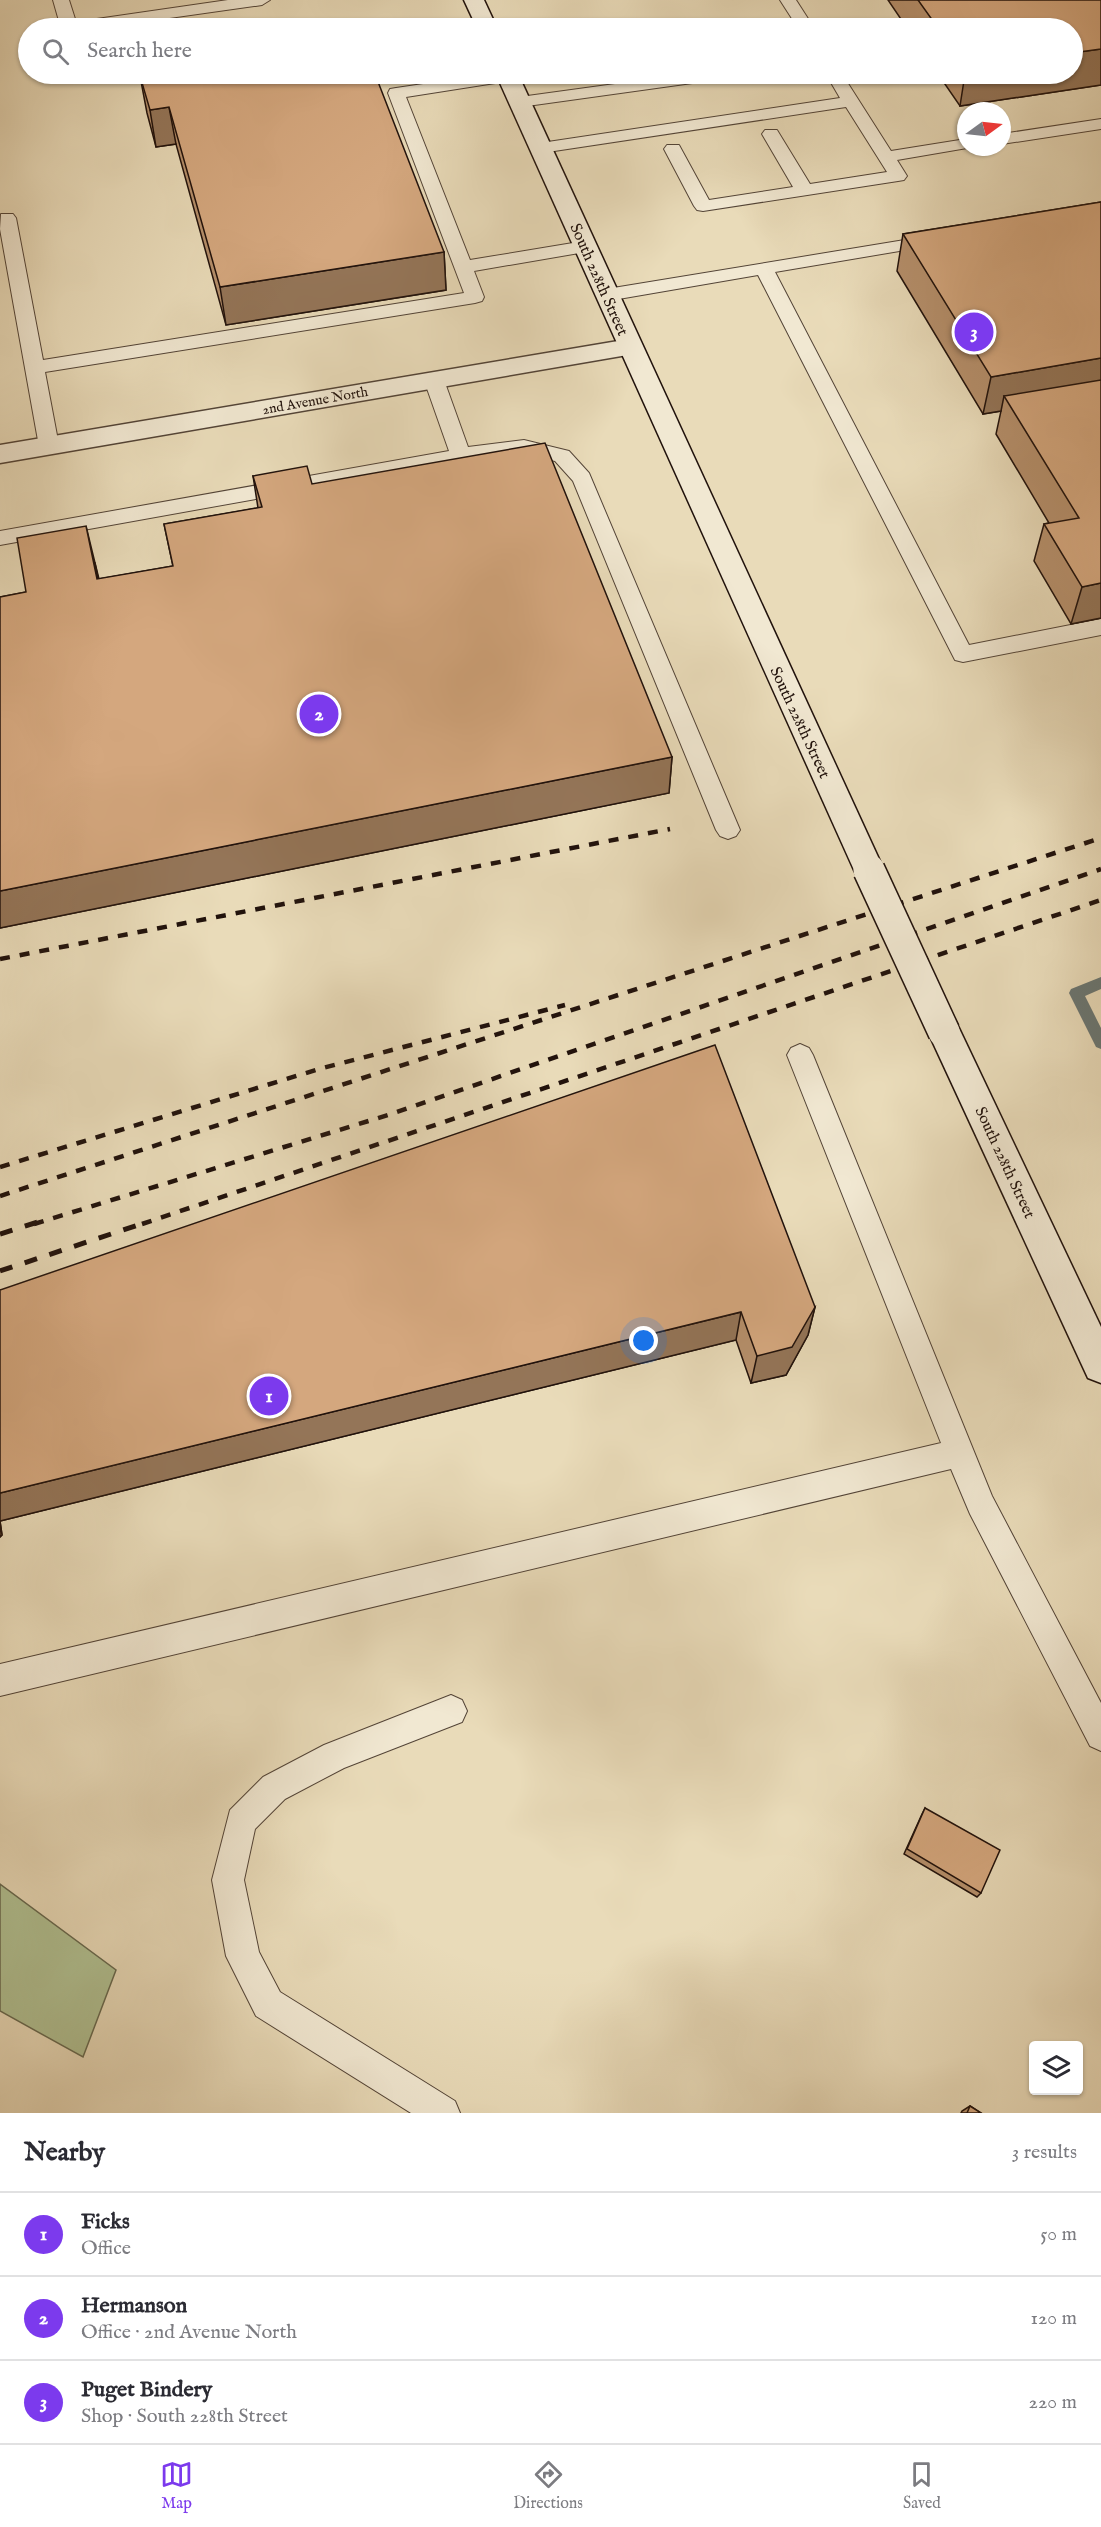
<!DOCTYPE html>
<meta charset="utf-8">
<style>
body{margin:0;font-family:"IM FELL English",serif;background:#f2f2f3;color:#2b2b33}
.controls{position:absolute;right:18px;bottom:18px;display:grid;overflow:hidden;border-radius:6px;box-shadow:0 2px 4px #0004}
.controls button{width:54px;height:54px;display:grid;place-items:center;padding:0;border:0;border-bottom:2px solid #e1e1e2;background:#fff;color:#2b2b33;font:30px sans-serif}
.compass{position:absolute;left:957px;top:102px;width:54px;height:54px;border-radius:50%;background:#fff;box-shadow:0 2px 4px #0004;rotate:75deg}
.you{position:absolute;left:644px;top:1341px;width:21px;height:21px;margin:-15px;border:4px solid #fff;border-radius:50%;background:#1a73e8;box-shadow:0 0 0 9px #1a73e833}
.badge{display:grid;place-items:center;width:39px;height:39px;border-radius:50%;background:#7c3aed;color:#fff;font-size:20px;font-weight:700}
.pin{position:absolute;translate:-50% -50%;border:3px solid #fff;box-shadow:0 2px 6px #0006}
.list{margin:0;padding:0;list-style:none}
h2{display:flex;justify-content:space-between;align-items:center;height:78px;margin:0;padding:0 24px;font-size:26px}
h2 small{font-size:20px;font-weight:400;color:#7c7c81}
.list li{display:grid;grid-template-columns:39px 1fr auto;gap:18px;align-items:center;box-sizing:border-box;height:84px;padding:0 24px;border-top:2px solid #e1e1e2}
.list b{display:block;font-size:22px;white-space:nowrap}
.list p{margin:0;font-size:20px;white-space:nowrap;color:#7c7c81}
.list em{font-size:20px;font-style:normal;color:#7c7c81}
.icon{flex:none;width:33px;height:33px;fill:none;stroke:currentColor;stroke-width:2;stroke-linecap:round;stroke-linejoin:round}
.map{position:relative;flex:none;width:1101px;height:2113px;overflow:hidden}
.search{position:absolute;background:#fff;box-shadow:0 2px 4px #0004;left:18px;right:18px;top:18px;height:66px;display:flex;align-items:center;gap:15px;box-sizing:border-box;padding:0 21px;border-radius:33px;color:#7c7c81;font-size:22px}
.sheet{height:330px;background:#fff}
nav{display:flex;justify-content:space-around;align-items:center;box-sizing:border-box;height:84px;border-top:2px solid #e1e1e2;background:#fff;font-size:16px;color:#7c7c81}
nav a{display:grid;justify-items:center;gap:3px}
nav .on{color:#7c3aed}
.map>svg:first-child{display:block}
.green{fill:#b1c193;stroke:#696a50;stroke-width:1.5}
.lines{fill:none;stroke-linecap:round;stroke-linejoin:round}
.stream{fill:#697673;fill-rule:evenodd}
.service-casing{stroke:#534437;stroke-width:2}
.minor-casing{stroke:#534437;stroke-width:3}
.secondary-casing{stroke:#21120c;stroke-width:3}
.service{fill:#f1e8d2;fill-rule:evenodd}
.minor{fill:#f1e8d2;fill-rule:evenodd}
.secondary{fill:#f1e8d2;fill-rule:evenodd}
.rail-far1{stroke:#21120c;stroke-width:4.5;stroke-dasharray:10 10;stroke-linecap:butt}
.rail{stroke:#21120c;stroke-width:5;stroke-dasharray:13 13;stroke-linecap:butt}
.secondary-bridge-casing{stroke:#21120c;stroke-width:34;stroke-linecap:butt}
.secondary-bridge{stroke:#f1e8d2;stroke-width:31}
.wall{fill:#b6906c;stroke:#21120c;stroke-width:1.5}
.shaded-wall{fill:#947558;stroke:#21120c;stroke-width:1.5}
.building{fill:#d4a77e;stroke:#21120c;stroke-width:1.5}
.labels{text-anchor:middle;stroke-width:4.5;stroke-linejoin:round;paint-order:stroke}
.far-street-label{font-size:14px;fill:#21120c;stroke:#f1e8d2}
.street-label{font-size:16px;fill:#21120c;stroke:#f1e8d2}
</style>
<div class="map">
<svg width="1101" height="2113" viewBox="0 0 1101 2113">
<rect width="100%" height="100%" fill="#e9dbb9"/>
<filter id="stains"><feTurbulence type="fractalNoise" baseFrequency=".00333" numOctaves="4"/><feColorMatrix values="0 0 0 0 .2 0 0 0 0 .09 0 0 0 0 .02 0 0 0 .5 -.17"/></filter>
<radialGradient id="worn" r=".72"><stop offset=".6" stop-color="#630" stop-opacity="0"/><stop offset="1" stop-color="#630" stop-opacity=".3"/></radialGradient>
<!-- green -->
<polygon class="green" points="0,1884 116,1970 83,2057 0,2011"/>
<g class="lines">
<!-- stream -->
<polygon class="stream" points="1101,977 1101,989 1085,996 1101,1028 1101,1049 1096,1047 1069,993 1071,989"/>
<!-- service casing -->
<g class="service-casing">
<g id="service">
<polygon points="53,0 69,0 76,22 228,0 270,0 262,5 99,28 61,28"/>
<polygon points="780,0 796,0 814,28 798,28"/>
<polygon points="491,74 515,74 516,76 508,81 406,97 470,260 585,241 591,243 594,247 591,251 474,271 484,297 482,301 475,303 45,372 59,446 56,451 49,453 42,451 39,446 0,229 1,214 13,214 16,218 43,360 464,293 388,93 390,89 396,88"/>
<polygon points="688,74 729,74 721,79 520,107 514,106 511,102 514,98 520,97"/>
<polygon points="826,74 842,74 891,151 966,139 966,147 973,147 897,160 907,176 904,180 898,181 703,211 697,210 694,206 664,149 667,145 679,145 709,200 793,187 762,134 765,130 777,130 810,184 887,172 846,107 541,153 535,152 532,148 535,144 541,143 840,98"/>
<polygon points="1101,119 1101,129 1002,144 1002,134"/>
<polygon points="935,235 941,236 944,240 941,244 775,272 969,645 1101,619 1101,635 963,662 955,660 758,275 607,301 600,299 598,295 600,291 607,289"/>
<polygon points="434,374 441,376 444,380 468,447 524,440 569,451 589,473 740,830 736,836 728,839 720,836 716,830 573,481 555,461 524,454 489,457 0,545 0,531 449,451 424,380 427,376"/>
<polygon points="800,1044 809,1048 813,1055 992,1496 1101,1703 1101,1751 1090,1746 970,1514 951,1469 0,1696 0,1664 941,1443 787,1055 791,1048"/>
<polygon points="451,1695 462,1700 467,1711 462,1722 344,1768 285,1799 255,1829 244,1880 259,1952 280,1992 455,2101 460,2113 411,2113 256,2016 226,1956 212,1880 230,1810 263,1777 324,1745"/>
</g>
</g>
<!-- minor casing -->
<g class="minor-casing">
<polygon id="minor" points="630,339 639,341 642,347 639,353 0,463 0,445"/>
</g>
<!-- secondary casing -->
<g class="secondary-casing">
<g id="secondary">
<polygon points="464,0 484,0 497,28 477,28"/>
<polygon points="496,74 518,74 884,870 880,878 869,882 858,878 854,870"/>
<polygon points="944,1019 956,1022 1101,1327 1101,1383 1088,1378 928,1032 932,1022"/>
</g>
</g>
<!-- service -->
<use href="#service" class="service"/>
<!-- minor -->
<use href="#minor" class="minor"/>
<!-- secondary -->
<use href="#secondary" class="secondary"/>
<!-- rail-far1 -->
<g class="rail-far1">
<polyline points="0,959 670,829"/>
<polyline points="0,1167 319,1069 565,1005"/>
<polyline points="0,1196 1101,838"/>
<polyline points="34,1224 388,1115 1101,869"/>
<polyline points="142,1224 1101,900"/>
</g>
<!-- rail -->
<g class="rail">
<polyline points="0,1234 38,1222"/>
<polyline points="0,1271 147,1222"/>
</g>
<!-- secondary-bridge casing -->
<g class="secondary-bridge-casing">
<polyline id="secondary-bridge" points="869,870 944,1032"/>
</g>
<!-- secondary-bridge -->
<use href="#secondary-bridge" class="secondary-bridge"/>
</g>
<!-- wall -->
<g class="wall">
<polygon points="888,0 1101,0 1101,85 960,106 938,74 1072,74 1072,28 907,28"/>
<polygon points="140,76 444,252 446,290 226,325 176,144 156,147 147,113"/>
<polygon points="1101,202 1101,618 1071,624 1034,561 1044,524 1049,523 996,434 1001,411 983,414 897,271 903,234"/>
<polygon points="253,476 312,484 672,757 669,793 0,928 0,597 26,592 95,563 99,579 173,566 164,524 258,508"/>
<polygon points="0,1290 815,1307 808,1335 786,1375 751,1383 736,1340 0,1521 2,1535 0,1537"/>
<polygon points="925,1808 981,1893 977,1897 904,1854 922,1814"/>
<polygon points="970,2106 981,2113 961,2113 962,2111"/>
</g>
<!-- shaded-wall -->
<g class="shaded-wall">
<polygon points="1101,49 1101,85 960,106 965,74 1072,74 1072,53"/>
<polygon points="169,107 176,144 156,147 150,110"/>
<polygon points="444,252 446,290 226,325 220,287"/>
<polygon points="1101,358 1101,393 1004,396 1001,411 983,414 991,377"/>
<polygon points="86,526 95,563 106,616 97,579"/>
<polygon points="1101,583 1101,618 1071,624 1082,587"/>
<polygon points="672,757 669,793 0,928 0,891"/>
<polygon points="815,1307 808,1335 786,1375 751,1383 757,1356"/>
<polygon points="741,1312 736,1340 0,1521 2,1535 0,1537 0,1493"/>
</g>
<!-- building -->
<g class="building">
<polygon points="918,0 1101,0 1101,49 1072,53 1072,28 938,28"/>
<polygon points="158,74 375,74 444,252 220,287 169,107 150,110 140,76"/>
<polygon points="1101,202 1101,358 991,377 903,234"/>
<polygon points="1101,380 1101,583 1082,587 1044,524 1079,518 1004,396"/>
<polygon points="545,443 672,757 0,891 0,597 26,592 17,538 86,526 97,579 173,566 164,524 262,507 253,476 307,466 312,484"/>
<polygon points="715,1045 815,1307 792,1347 757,1356 741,1312 0,1493 0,1290"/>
<polygon points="925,1808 1000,1850 981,1893 907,1849"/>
<polygon points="970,2106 981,2113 967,2113"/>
</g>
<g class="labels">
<!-- far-street labels -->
<g class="far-street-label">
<text transform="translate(315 400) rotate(-10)" y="5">2nd Avenue North</text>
</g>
<!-- street labels -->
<g class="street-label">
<text transform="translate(600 279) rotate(66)" y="6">South 228th Street</text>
<text transform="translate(801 722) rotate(65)" y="6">South 228th Street</text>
<text transform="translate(1006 1162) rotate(65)" y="6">South 228th Street</text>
</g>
</g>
<rect width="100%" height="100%" filter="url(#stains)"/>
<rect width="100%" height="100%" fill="url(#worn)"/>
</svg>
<div class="controls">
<button><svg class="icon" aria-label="layers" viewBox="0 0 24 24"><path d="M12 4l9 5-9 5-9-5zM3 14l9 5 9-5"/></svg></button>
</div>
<svg class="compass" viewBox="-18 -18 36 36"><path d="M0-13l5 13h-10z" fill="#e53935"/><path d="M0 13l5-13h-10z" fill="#7c7c81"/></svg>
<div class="you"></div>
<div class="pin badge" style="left:269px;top:1396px">1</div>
<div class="pin badge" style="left:319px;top:714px">2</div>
<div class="pin badge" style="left:974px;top:332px">3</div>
<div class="search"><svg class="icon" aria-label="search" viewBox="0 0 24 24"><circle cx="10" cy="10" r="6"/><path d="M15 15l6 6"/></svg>Search here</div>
</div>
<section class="sheet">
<h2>Nearby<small>3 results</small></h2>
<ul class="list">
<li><span class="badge">1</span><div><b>Ficks</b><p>Office</p></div><em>50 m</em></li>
<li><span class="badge">2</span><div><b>Hermanson</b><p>Office · 2nd Avenue North</p></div><em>120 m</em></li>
<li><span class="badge">3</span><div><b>Puget Bindery</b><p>Shop · South 228th Street</p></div><em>220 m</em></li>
</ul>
</section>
<nav>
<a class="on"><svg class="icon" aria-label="map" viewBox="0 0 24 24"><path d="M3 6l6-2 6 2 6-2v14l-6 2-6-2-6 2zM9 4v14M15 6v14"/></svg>Map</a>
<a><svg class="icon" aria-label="directions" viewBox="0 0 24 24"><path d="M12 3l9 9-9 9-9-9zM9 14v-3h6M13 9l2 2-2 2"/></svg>Directions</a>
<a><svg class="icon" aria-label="saved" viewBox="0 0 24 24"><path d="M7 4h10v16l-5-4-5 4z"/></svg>Saved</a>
</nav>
